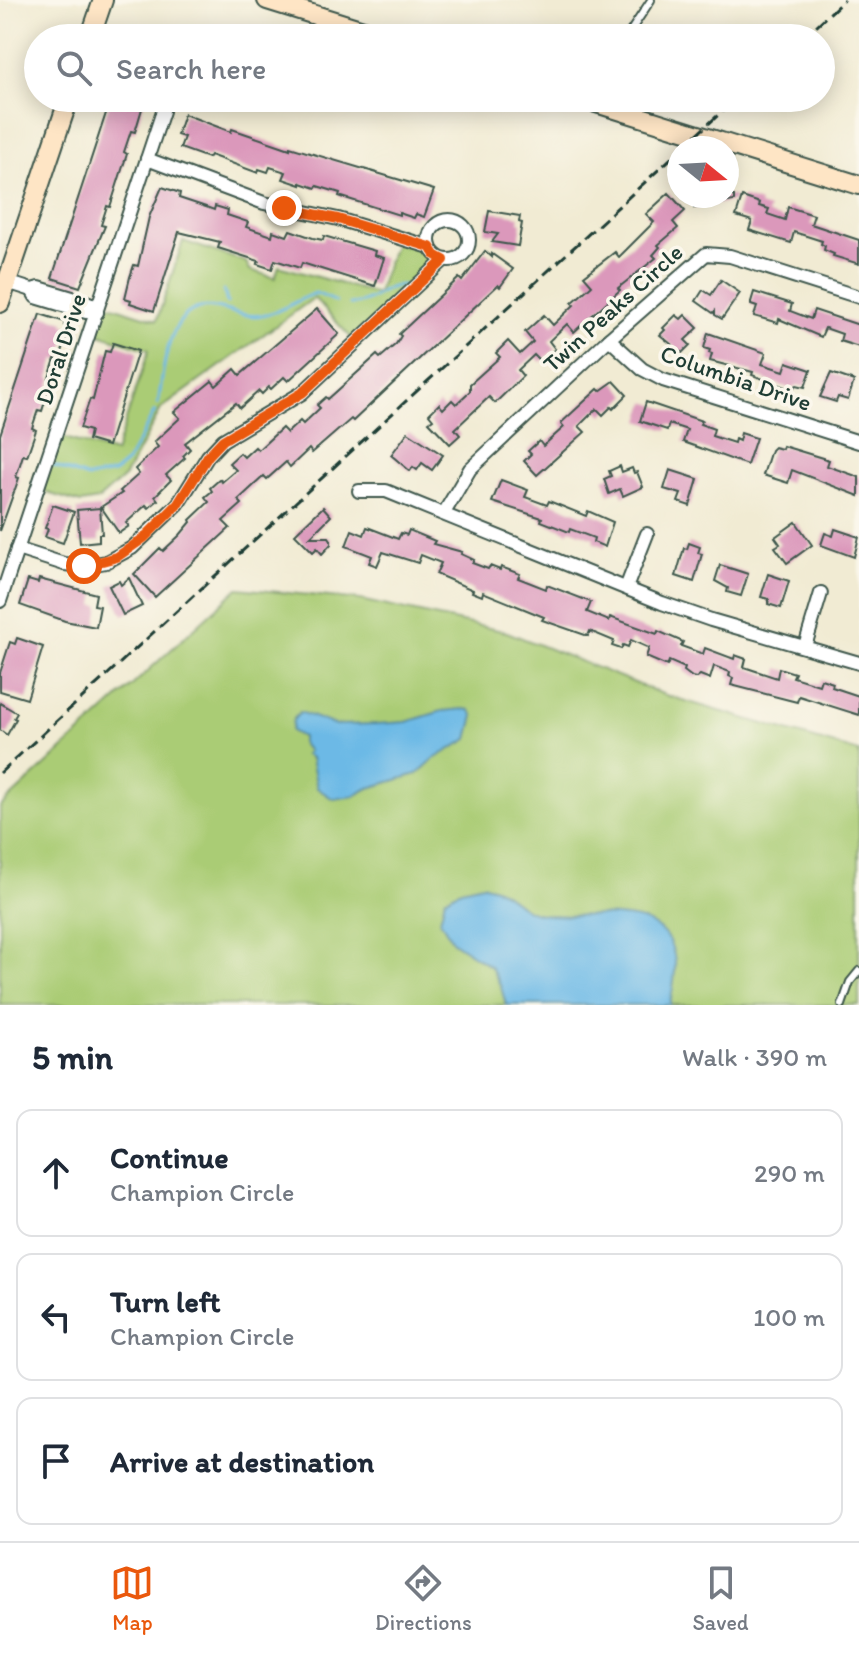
<!DOCTYPE html>
<meta charset="utf-8">
<style>
body{margin:0;font-family:Itim,sans-serif;background:#f6f6f7;color:#1f2937}
.compass{position:absolute;left:667px;top:136px;width:72px;height:72px;border-radius:50%;background:#fff;box-shadow:0 4px 20px #0003;rotate:108deg}
.stop{position:absolute;width:24px;height:24px;margin:-18px;border:6px solid #ea580c;border-radius:50%;background:#fff}
.stop.end{background:#ea580c;border-color:#fff;box-shadow:0 2px 8px #0008}
.list{margin:0;padding:0;list-style:none}
h2{display:flex;justify-content:space-between;align-items:center;height:104px;margin:0;padding:0 32px;font-size:34px}
h2 small{font-size:26px;font-weight:400;color:#747a83}
.list li{display:grid;grid-template-columns:52px 1fr auto;gap:24px;align-items:center;box-sizing:border-box;height:128px;margin:0 16px 16px;padding:0 16px;border:2px solid #e0e1e3;border-radius:16px}
.list b{display:block;font-size:30px;white-space:nowrap}
.list p{margin:0;font-size:26px;white-space:nowrap;color:#747a83}
.list em{font-size:26px;font-style:normal;color:#747a83}
.icon{flex:none;width:44px;height:44px;fill:none;stroke:currentColor;stroke-width:2;stroke-linecap:round;stroke-linejoin:round}
.map{position:relative;flex:none;width:859px;height:1005px;overflow:hidden}
.search{position:absolute;background:#fff;box-shadow:0 4px 20px #0003;left:24px;right:24px;top:24px;height:88px;display:flex;align-items:center;gap:20px;box-sizing:border-box;padding:0 28px;border-radius:44px;color:#747a83;font-size:30px}
.sheet{height:536px;background:#fff}
nav{display:flex;justify-content:space-around;align-items:center;box-sizing:border-box;height:112px;border-top:2px solid #e0e1e3;background:#fff;font-size:22px;color:#747a83}
nav a{display:grid;justify-items:center;gap:4px}
nav .on{color:#ea580c}
.map>svg:first-child{display:block}
.green{fill:#aacc74;stroke:#648454;stroke-width:2}
.water{fill:#6cb9e6;stroke:#467b8d;stroke-width:2}
.lines{fill:none;stroke-linecap:round;stroke-linejoin:round}
.stream{stroke:#6cb9e6;stroke-width:3}
.building{fill:#db98bb}
.service-casing{stroke:#3e574c;stroke-width:10}
.minor-casing{stroke:#3e574c;stroke-width:16}
.secondary-casing{stroke:#3e574c;stroke-width:22}
.service{stroke:#fff;stroke-width:6}
.minor{stroke:#fff;stroke-width:12}
.secondary{stroke:#fee5c5;stroke-width:18}
.rail{stroke:#1f3d34;stroke-width:3;stroke-dasharray:12 6;stroke-linecap:butt}
.route{stroke:#ea580c;stroke-width:10}
.labels{text-anchor:middle;stroke-width:7;stroke-linejoin:round;paint-order:stroke}
.street-label{font-size:24px;fill:#1f3d34;stroke:#fbf7ec}
</style>
<div class="map">
<svg width="859" height="1005" viewBox="0 0 859 1005">
<rect width="100%" height="100%" fill="#fbf7ec"/>
<filter id="ink" filterUnits="userSpaceOnUse"><feTurbulence type="fractalNoise" baseFrequency=".0125" numOctaves="2"/><feDisplacementMap in="SourceGraphic" scale="16" xChannelSelector="R" yChannelSelector="G"/><feConvolveMatrix kernelMatrix="1 2 1 2 8 2 1 2 1" color-interpolation-filters="sRGB"/></filter>
<filter id="wash" filterUnits="userSpaceOnUse"><feTurbulence type="fractalNoise" baseFrequency=".006" numOctaves="4" result="noise"/><feDisplacementMap in="SourceGraphic" scale="32" xChannelSelector="R" yChannelSelector="G"/><feGaussianBlur stdDeviation="1.8" result="paint"/><feColorMatrix in="noise" values="0 0 0 0 0 0 0 0 0 0 0 0 0 0 0 0 0 1.4 0 .05"/><feComposite in="paint" operator="in"/></filter>
<g filter="url(#wash)">
<rect width="100%" height="100%" fill="#f1ebd3"/>
<!-- green -->
<g class="green">
<polygon points="397,237 430,247 441,259 356,343 314,298 161,409 125,476 98,500 81,503 37,490 55,435 115,453 149,350 90,331 100,302 157,320 183,241 246,262 250,270 275,278 279,266 377,294"/>
<polygon points="238,588 360,600 507,632 665,695 859,752 859,1005 0,1005 0,807"/>
</g>
<!-- water -->
<g class="water">
<polygon points="463,709 470,710 474,716 468,739 434,759 417,774 369,788 354,796 333,799 317,788 311,758 305,755 308,751 302,744 302,737 291,731 293,720 300,712 335,725 375,724 406,722 442,711"/>
<path d="M482 884C487 886 494 887 499 890 514 898 522 911 541 914 585 922 669 896 675 962 676 976 672 992 670 1005H506L501 987 491 967 453 942 440 920 445 899 461 889Z"/>
</g>
<g class="lines">
<!-- stream -->
<g class="stream">
<polyline points="224,290 227,303"/>
<path d="M350 304C372 305 383 285 403 285L408 290"/>
<path d="M158 404C164 372 166 299 215 308 232 311 246 318 264 315 282 312 299 298 316 293L336 302"/>
<polyline points="49,464 88,478 114,473 127,462 155,411"/>
</g>
</g>
<g id="blocks">
<!-- building -->
<g class="building">
<polygon points="111,98 131,98 144,102 135,132 131,131 124,152 127,154 110,207 107,206 101,225 105,226 100,238 80,287 52,278"/>
<polygon points="184,114 231,132 232,129 290,149 290,147 434,190 424,217 416,214 414,218 399,213 399,215 339,196 340,193 317,186 316,188 301,183 301,185 283,179 286,172 270,167 268,172 259,169 258,173 210,155 208,158 180,148 184,137 177,135"/>
<polygon points="162,187 180,193 179,198 206,207 214,210 215,206 228,210 227,215 248,222 246,227 272,236 273,231 287,236 290,230 313,238 323,240 324,236 375,251 374,255 384,258 375,286 302,263 300,268 275,260 272,269 257,264 259,261 218,248 220,242 179,232 154,311 130,303 131,300 125,298 130,277 134,265 138,266 149,217"/>
<polygon points="669,193 685,211 673,222 678,228 658,245 660,247 653,255 656,258 618,288 620,290 574,332 567,324 549,341 555,349 541,362 534,355 518,370 523,376 495,403 489,397 455,429 460,435 450,444 429,422 433,419 429,414 439,404 443,409 452,400 456,404 470,391 470,384 500,357 496,353 508,341 520,354 533,342 525,332 544,315 553,325 574,305 572,303 592,285 584,276 615,252 619,257 654,222 646,214"/>
<polygon points="692,196 734,196 734,201 694,208"/>
<polygon points="742,197 760,203 759,206 769,209 767,214 785,220 788,207 814,215 811,224 859,240 859,264 833,256 834,254 824,250 825,246 821,244 822,241 794,232 791,243 749,230 752,221 736,216"/>
<polygon points="489,211 520,216 519,222 522,223 518,246 492,242 498,234 485,232"/>
<polygon points="485,251 492,257 492,254 513,269 500,287 498,285 353,421 351,419 312,453 309,449 290,467 286,462 267,479 264,476 238,500 242,504 223,521 230,528 155,597 134,574 160,548 163,551 180,535 191,522 190,520 209,502 205,497 212,491 210,488 220,479 222,482 236,470 229,463 240,453 244,457 255,447 258,450 282,428 287,433 300,421 303,424 320,408 317,405 326,397 328,399 377,355 380,358 396,344 401,336 399,334 459,278 462,281"/>
<polygon points="721,280 740,293 722,319 715,315 715,311 713,313 696,301 703,290 711,295"/>
<polygon points="754,292 792,304 790,311 811,319 814,310 859,325 859,347 840,341 842,334 825,328 821,337 779,319 778,323 754,316 757,307 751,305 751,302"/>
<polygon points="317,309 339,334 288,381 284,377 271,389 269,387 262,394 259,391 240,408 236,403 185,443 190,449 183,456 185,458 166,475 171,480 155,496 158,500 149,508 146,505 126,523 129,526 119,533 101,507 122,493 120,491 139,474 135,469 158,447 154,442 180,418 174,412 212,381 216,386 235,369 240,375"/>
<polygon points="40,314 65,322 64,325 71,327 59,360 55,359 49,378 52,379 42,411 38,410 32,428 36,430 27,456 23,455 16,477 19,478 0,531 0,435"/>
<polygon points="676,315 681,319 685,315 698,328 685,340 690,345 682,353 660,335 665,330 663,328"/>
<polygon points="708,333 766,353 762,364 784,371 787,362 811,370 805,387 797,385 791,389 752,375 753,372 710,361 712,354 709,353 710,350 704,348"/>
<polygon points="113,343 138,351 108,446 88,440 90,431 80,428 90,399 93,400 105,351 110,352"/>
<polygon points="831,373 854,381 848,400 838,397 836,402 820,397"/>
<polygon points="614,381 627,395 613,409 611,407 603,415 597,409 594,411 579,426 585,432 537,475 524,461 531,454 528,451 539,441 543,446 564,427 561,423 598,389 600,391"/>
<polygon points="646,402 702,421 700,424 714,429 712,436 734,443 735,439 739,441 741,433 756,438 747,465 683,442 687,430 669,424 667,430 640,421"/>
<polygon points="408,432 443,455 432,470 422,463 417,470 413,467 410,471 391,455"/>
<polygon points="783,446 829,460 827,466 859,477 859,496 792,470 788,483 763,475 771,450 774,447 782,449"/>
<polygon points="620,466 622,472 632,468 634,473 637,472 643,487 623,496 620,489 609,494 604,479 611,476 609,471"/>
<polygon points="670,470 698,479 690,506 678,502 681,494 664,489"/>
<polygon points="501,480 528,490 525,497 547,505 549,501 586,516 588,511 613,522 605,547 593,542 594,538 570,529 569,532 541,521 542,518 492,502"/>
<polygon points="53,505 74,512 63,543 45,537 48,529 45,528"/>
<polygon points="323,507 331,516 310,537 329,537 331,540 331,544 322,554 317,548 313,552 295,534"/>
<polygon points="100,508 102,534 99,534 99,541 80,543 77,510"/>
<polygon points="796,522 812,545 787,563 775,547 780,544 775,537"/>
<polygon points="367,527 398,539 401,533 407,535 409,530 435,541 433,544 462,552 461,554 474,560 472,563 488,569 490,566 500,570 501,567 520,574 518,578 546,589 547,585 591,602 587,612 609,621 610,617 657,634 658,631 683,642 681,646 703,654 705,648 734,659 735,655 746,659 744,667 777,678 779,668 795,673 793,677 819,685 821,679 833,683 832,687 859,696 859,715 799,696 797,702 731,685 733,678 729,676 730,672 714,666 710,679 700,675 696,678 692,677 684,671 685,668 669,661 667,666 646,657 649,648 631,640 628,647 623,645 621,649 612,646 614,641 590,631 588,636 542,620 544,617 483,592 482,596 472,592 473,590 436,574 441,563 421,555 418,563 383,552 377,566 369,563 372,556 346,546 352,530 364,535"/>
<polygon points="835,529 859,537 854,557 821,545 825,533 833,536"/>
<polygon points="689,543 700,547 698,553 702,554 694,582 676,576 684,548 687,549"/>
<polygon points="720,565 748,574 741,596 727,592 728,588 715,581"/>
<polygon points="768,574 789,581 781,608 768,604 769,599 761,597"/>
<polygon points="129,578 142,606 123,615 109,586 119,581 121,585"/>
<polygon points="39,579 96,594 94,605 100,606 96,627 65,621 20,605 28,580 38,583"/>
<polygon points="17,638 43,647 27,699 0,691 0,673 10,642 15,644"/>
<polygon points="0,703 17,713 14,718 16,719 7,735 0,730"/>
</g>
</g>
</g>
<g filter="url(#ink)">
<use href="#blocks" fill-opacity="0" stroke="#3e574c" stroke-width="2"/>
<g class="lines">
<!-- service casing -->
<g class="service-casing">
<g id="service">
<polyline points="626,38 651,0"/>
<polyline points="842,1005 850,982 859,971"/>
</g>
</g>
<!-- minor casing -->
<g class="minor-casing">
<g id="minor">
<polyline points="147,159 264,203 338,219 430,247"/>
<circle cx="449" cy="240" r="20"/>
<polyline points="7,282 32,290 39,288 89,303 97,312"/>
<polyline points="32,290 36,297 86,312 97,312"/>
<polyline points="609,339 642,369 663,380 859,442"/>
<polyline points="359,491 386,491 662,603 711,620 859,663"/>
<polyline points="444,513 470,469 609,339 706,254 730,256 859,297"/>
<polyline points="17,549 64,564 84,566 106,562 132,548 178,504 208,456 223,440 302,393 444,260"/>
<polyline points="626,588 647,534"/>
<polyline points="0,601 163,111"/>
<polyline points="805,646 821,593"/>
</g>
</g>
<!-- secondary casing -->
<g class="secondary-casing">
<g id="secondary">
<polyline points="267,0 389,38"/>
<polyline points="90,38 103,0"/>
<polyline points="580,98 859,185"/>
<polyline points="0,303 69,98"/>
</g>
</g>
<!-- service -->
<use href="#service" class="service"/>
<!-- minor -->
<use href="#minor" class="minor"/>
<!-- secondary -->
<use href="#secondary" class="secondary"/>
<!-- rail -->
<g class="rail">
<polyline points="803,38 844,0"/>
<polyline points="682,148 737,98"/>
<polyline points="0,773 679,151"/>
</g>
</g>
</g>
<g class="lines" filter="url(#ink)">
<!-- route -->
<polyline class="route" points="84,566 117,557 144,538 178,504 208,456 223,440 302,393 444,260 435,255 430,247 338,219 284,208"/>
</g>
<g class="labels">
<!-- street labels -->
<g class="street-label">
<text transform="translate(613 308) rotate(-42)" y="8">Twin Peaks Circle</text>
<text transform="translate(61 349) rotate(-72)" y="8">Doral Drive</text>
<text transform="translate(736 378) rotate(19)" y="8">Columbia Drive</text>
</g>
</g>
</svg>
<svg class="compass" viewBox="-18 -18 36 36"><path d="M0-13l5 13h-10z" fill="#e53935"/><path d="M0 13l5-13h-10z" fill="#747a83"/></svg>
<div class="stop" style="left:84px;top:566px"></div>
<div class="stop end" style="left:284px;top:208px"></div>
<div class="search"><svg class="icon" aria-label="search" viewBox="0 0 24 24"><circle cx="10" cy="10" r="6"/><path d="M15 15l6 6"/></svg>Search here</div>
</div>
<section class="sheet">
<h2>5 min<small>Walk · 390 m</small></h2>
<ul class="list">
<li><svg class="icon" aria-label="ahead" viewBox="0 0 24 24"><path d="M12 20V5M6 11l6-6 6 6"/></svg><div><b>Continue</b><p>Champion Circle</p></div><em>290 m</em></li>
<li><svg class="icon" aria-label="left" viewBox="0 0 24 24"><path d="M17 20v-9H6M10 6l-5 5 5 5"/></svg><div><b>Turn left</b><p>Champion Circle</p></div><em>100 m</em></li>
<li><svg class="icon" aria-label="arrive" viewBox="0 0 24 24"><path d="M6 21V4h12l-3 4 3 4H6"/></svg><div><b>Arrive at destination</b></div></li>
</ul>
</section>
<nav>
<a class="on"><svg class="icon" aria-label="map" viewBox="0 0 24 24"><path d="M3 6l6-2 6 2 6-2v14l-6 2-6-2-6 2zM9 4v14M15 6v14"/></svg>Map</a>
<a><svg class="icon" aria-label="directions" viewBox="0 0 24 24"><path d="M12 3l9 9-9 9-9-9zM9 14v-3h6M13 9l2 2-2 2"/></svg>Directions</a>
<a><svg class="icon" aria-label="saved" viewBox="0 0 24 24"><path d="M7 4h10v16l-5-4-5 4z"/></svg>Saved</a>
</nav>
